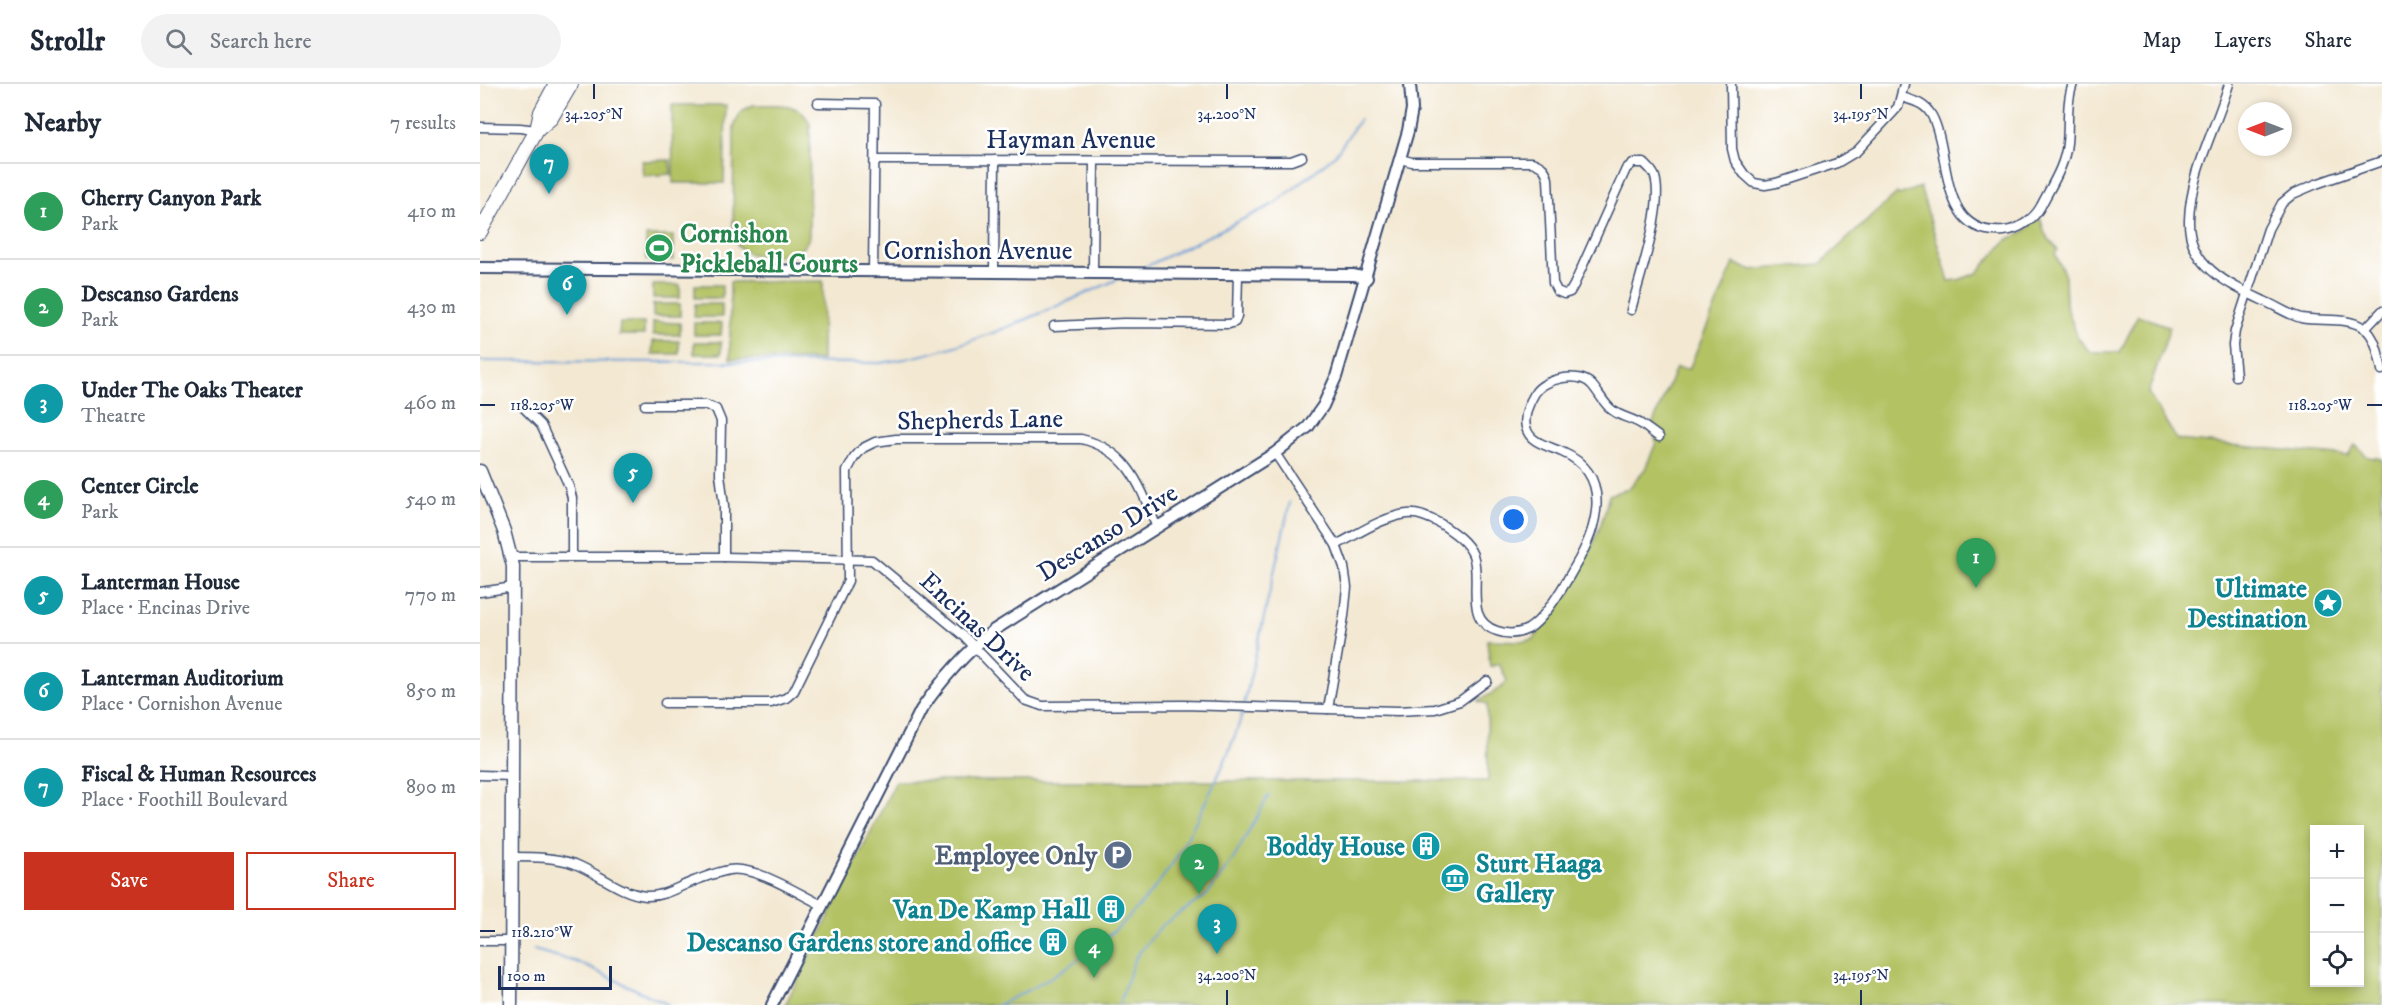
<!DOCTYPE html>
<meta charset="utf-8">
<style>
body{margin:0;font-family:"IM FELL DW Pica",serif;background:#f2f2f3;color:#1f2937}
.controls{position:absolute;right:18px;bottom:18px;display:grid;overflow:hidden;border-radius:0px;box-shadow:0 3px 9px #0003}
.controls button{width:54px;height:54px;display:grid;place-items:center;padding:0;border:0;border-bottom:2px solid #e0e1e3;background:#fff;color:#1f2937;font:30px sans-serif}
.compass{position:absolute;left:1758px;top:18px;width:54px;height:54px;border-radius:50%;background:#fff;box-shadow:0 3px 9px #0003;rotate:270deg}
.scale{position:absolute;left:18px;bottom:15px;width:114px;box-sizing:border-box;padding-left:6px;border:3px solid #1b2f5e;border-top:0;font-size:16px;line-height:21px;white-space:nowrap;color:#1b2f5e;-webkit-text-stroke:4px #fff;paint-order:stroke}
.you{position:absolute;left:1034px;top:436px;width:21px;height:21px;margin:-15px;border:4px solid #fff;border-radius:50%;background:#1a73e8;box-shadow:0 0 0 9px #1a73e833}
.badge{display:grid;place-items:center;width:39px;height:39px;border-radius:50%;background:#c8321e;color:#fff;font-size:20px;font-weight:700}
.pin{position:absolute;translate:-50% -50px;filter:drop-shadow(0 2px 3px #0008)}
.pin::after{content:'';position:absolute;top:32px;width:21px;height:18px;background:inherit;clip-path:polygon(0 0,100% 0,50% 100%)}
.list{margin:0;padding:0;list-style:none}
h2{display:flex;justify-content:space-between;align-items:center;height:78px;margin:0;padding:0 24px;font-size:26px}
h2 small{font-size:20px;font-weight:400;color:#747a83}
.list li{display:grid;grid-template-columns:39px 1fr auto;gap:18px;align-items:center;box-sizing:border-box;height:96px;padding:0 24px;border-top:2px solid #e0e1e3}
.list b{display:block;font-size:22px;white-space:nowrap}
.list p{margin:0;font-size:20px;white-space:nowrap;color:#747a83}
.list em{font-size:20px;font-style:normal;color:#747a83}
.actions{display:flex;gap:12px;padding:18px 24px}
.actions a{flex:1;padding:14px 0;border:2px solid #c8321e;border-radius:0px;text-align:center;font-size:21px;color:#c8321e}
.actions .main{background:#c8321e;color:#fff}
.icon{flex:none;width:33px;height:33px;fill:none;stroke:currentColor;stroke-width:2;stroke-linecap:round;stroke-linejoin:round}
.map{position:relative;flex:none;width:1902px;height:921px;overflow:hidden}
header{display:flex;align-items:center;gap:36px;box-sizing:border-box;height:84px;padding:0 30px;background:#fff;border-bottom:2px solid #e0e1e3}
header strong{font-size:28px}
nav{display:flex;gap:33px;margin-inline-start:auto;font-size:21px}
.search{width:420px;height:54px;background:#f2f2f3;display:flex;align-items:center;gap:15px;box-sizing:border-box;padding:0 21px;border-radius:33px;color:#747a83;font-size:22px}
main{display:flex}
aside{flex:1;background:#fff}
.map>svg:first-child{display:block}
.green{fill:#b3c264;stroke:#677861;stroke-width:1.5;fill-rule:evenodd}
.lines{fill:none;stroke-linecap:round;stroke-linejoin:round}
.stream{stroke:#6a9dd5;stroke-width:2}
.minor-casing{stroke:#3b4b6f;stroke-width:11}
.tertiary-casing{stroke:#3b4b6f;stroke-width:14}
.secondary-casing{stroke:#3b4b6f;stroke-width:15}
.primary-casing{stroke:#3b4b6f;stroke-width:16}
.minor{stroke:#fff;stroke-width:8}
.tertiary{stroke:#fff;stroke-width:10}
.secondary{stroke:#fff;stroke-width:12}
.primary{stroke:#fff;stroke-width:14}
.ticks{fill:none;stroke:#1b2f5e;stroke-width:2}
.labels{text-anchor:middle;stroke-width:5;stroke-linejoin:round;paint-order:stroke}
.street-label{font-size:26px;fill:#1b2f5e;stroke:#fff}
.leisure-label{font-size:26px;font-weight:bold;fill:#27864d;stroke:#fff;text-anchor:start}
.culture-label{font-size:26px;font-weight:bold;fill:#0d838f;stroke:#fff;text-anchor:end}
.service-label{font-size:26px;font-weight:bold;fill:#4e5e75;stroke:#fff;text-anchor:end}
.ticks-label{font-size:15px;text-anchor:middle;fill:#1b2f5e;stroke:#fff;stroke-width:5;stroke-linejoin:round;paint-order:stroke}
</style>
<header>
<strong>Strollr</strong>
<div class="search"><svg class="icon" aria-label="search" viewBox="0 0 24 24"><circle cx="10" cy="10" r="6"/><path d="M15 15l6 6"/></svg>Search here</div>
<nav><a>Map</a><a>Layers</a><a>Share</a></nav>
</header>
<main>
<aside>
<h2>Nearby<small>7 results</small></h2>
<ul class="list">
<li><span class="badge" style="background:#2e9e5b">1</span><div><b>Cherry Canyon Park</b><p>Park</p></div><em>410 m</em></li>
<li><span class="badge" style="background:#2e9e5b">2</span><div><b>Descanso Gardens</b><p>Park</p></div><em>430 m</em></li>
<li><span class="badge" style="background:#0f9aa8">3</span><div><b>Under The Oaks Theater</b><p>Theatre</p></div><em>460 m</em></li>
<li><span class="badge" style="background:#2e9e5b">4</span><div><b>Center Circle</b><p>Park</p></div><em>540 m</em></li>
<li><span class="badge" style="background:#0f9aa8">5</span><div><b>Lanterman House</b><p>Place · Encinas Drive</p></div><em>770 m</em></li>
<li><span class="badge" style="background:#0f9aa8">6</span><div><b>Lanterman Auditorium</b><p>Place · Cornishon Avenue</p></div><em>850 m</em></li>
<li><span class="badge" style="background:#0f9aa8">7</span><div><b>Fiscal &amp; Human Resources</b><p>Place · Foothill Boulevard</p></div><em>890 m</em></li>
</ul>
<div class="actions"><a class="main">Save</a><a>Share</a></div>
</aside>
<div class="map">
<svg width="1902" height="921" viewBox="0 0 1902 921">
<rect width="100%" height="100%" fill="#fff"/>
<filter id="ink" filterUnits="userSpaceOnUse"><feTurbulence type="fractalNoise" baseFrequency=".0167" numOctaves="2"/><feDisplacementMap in="SourceGraphic" scale="12" xChannelSelector="R" yChannelSelector="G"/><feConvolveMatrix kernelMatrix="1 2 1 2 8 2 1 2 1" color-interpolation-filters="sRGB"/></filter>
<filter id="wash" filterUnits="userSpaceOnUse"><feTurbulence type="fractalNoise" baseFrequency=".008" numOctaves="4" result="noise"/><feDisplacementMap in="SourceGraphic" scale="24" xChannelSelector="R" yChannelSelector="G"/><feGaussianBlur stdDeviation="1.35" result="paint"/><feColorMatrix in="noise" values="0 0 0 0 0 0 0 0 0 0 0 0 0 0 0 0 0 1.4 0 .05"/><feComposite in="paint" operator="in"/></filter>
<g filter="url(#wash)">
<rect width="100%" height="100%" fill="#f3e8d2"/>
<!-- green -->
<g class="green">
<polygon points="192,21 246,21 244,99 193,99"/>
<path d="M273 21C295 21 320 16 330 40L329 154C321 171 309 172 292 172 274 172 259 171 253 151L254 42 261 27Z"/>
<polygon points="190,76 191,90 163,92 162,77"/>
<path d="M1440 103 1469 197 1478 196 1497 189 1528 155 1541 150 1560 133 1565 150 1578 166 1575 169 1585 192 1586 221 1598 254 1610 268H1640L1658 231 1690 243 1668 309 1697 356 1868 372 1875 361 1888 373 1902 375V921H305L416 697H1008L1007 620 998 617 1021 604 1027 597 1019 580 1010 583 1007 556 1046 557 1054 555C1087 508 1117 468 1129 411L1149 404 1165 385 1176 359 1173 339 1196 284 1209 285 1254 179 1270 186 1340 180 1417 109 1419 111ZM1834 746H1880V898H1834Z"/>
<rect x="166" y="152" width="27" height="24"/>
<polygon points="343,197 342,276 250,275 250,198"/>
<rect x="173" y="201" width="27" height="13"/>
<rect x="215" y="201" width="27" height="13"/>
<rect x="173" y="220" width="27" height="12"/>
<polygon points="215,220 242,220 242,233 214,233"/>
<polygon points="173,238 200,239 200,251 173,251"/>
<polygon points="140,239 164,239 164,251 139,251"/>
<polygon points="214,239 242,239 241,251 214,251"/>
<polygon points="173,257 199,257 199,270 172,270"/>
<rect x="214" y="258" width="27" height="12"/>
</g>
<g class="lines">
<!-- stream -->
<g class="stream">
<polyline points="663,184 796,119 855,71 880,35"/>
<path d="M0 277 400 279C485 268 564 227 641 194"/>
<polyline points="764,621 810,418"/>
<polyline points="54,866 97,878 189,921"/>
<path d="M518 921C586 890 648 845 690 783 702 766 711 746 721 727 737 695 753 662 763 627"/>
<polyline points="639,921 655,874 681,842 727,811 754,774 789,711"/>
</g>
</g>
</g>
<g filter="url(#ink)">
<g class="lines">
<!-- minor casing -->
<g class="minor-casing">
<g id="minor">
<polyline points="1251,0 1252,65 1255,77 1264,90 1274,99 1285,101 1296,99 1357,79 1377,67 1418,23 1424,0"/>
<path d="M1749 0C1736 44 1710 89 1709 136 1708 182 1748 200 1784 217 1796 222 1809 231 1821 234 1841 238 1867 232 1884 244 1896 252 1899 273 1902 286"/>
<path d="M1422 13C1434 17 1445 19 1452 32 1472 70 1457 152 1524 147 1539 146 1554 135 1561 122 1571 102 1585 82 1587 59 1589 40 1586 18 1593 0"/>
<polyline points="338,19 395,20 393,188"/>
<polyline points="0,43 40,44 57,46"/>
<path d="M920 75 932 78H1052C1062 82 1066 85 1068 95L1073 199 1077 207 1084 210 1090 208 1094 201 1146 85 1153 79H1164C1168 83 1173 87 1175 93 1184 123 1159 195 1151 226"/>
<polyline points="395,76 811,77 822,73"/>
<polyline points="514,188 515,76"/>
<polyline points="613,190 614,77"/>
<polyline points="574,242 644,239 749,240 755,238 757,232 758,190"/>
<polyline points="1885,245 1902,227"/>
<polyline points="1756,292 1753,261 1755,247 1788,145 1802,119 1813,110 1836,100 1902,77"/>
<polyline points="165,321 226,321 236,325 241,337 240,390 244,422 244,473"/>
<polyline points="44,324 61,341 89,402 92,414 92,473"/>
<polyline points="795,369 856,461 864,483 867,503 864,532 848,625"/>
<path d="M856 461C878 450 902 433 927 430 938 428 952 435 961 440 973 448 987 457 993 471 1002 497 983 536 1017 547 1028 551 1038 550 1048 545 1065 535 1084 502 1094 484 1117 446 1135 391 1082 368 1069 362 1049 359 1046 343 1043 331 1049 319 1055 309 1065 294 1099 287 1112 301 1119 309 1124 320 1132 326 1140 333 1152 334 1161 340 1167 344 1173 349 1179 353"/>
<polyline points="32,473 244,473 392,476 485,553 545,616 562,622 703,621 918,627 955,625 980,617 1007,597"/>
<polyline points="0,508 34,503"/>
<path d="M185 619H291L306 614 314 607 368 497 367 387 374 374 383 364 395 358 416 355H601C649 366 660 402 677 444"/>
<polyline points="0,691 32,692"/>
<path d="M32 773C53 773 76 773 95 780 120 790 139 809 166 812 183 813 198 803 214 797 225 793 237 788 249 786 276 782 317 809 342 821"/>
<polyline points="0,857 31,857"/>
</g>
</g>
<!-- tertiary casing -->
<g class="tertiary-casing">
<g id="tertiary">
<polyline points="0,184 874,191 887,194"/>
<path d="M292 921 441 626C462 595 485 569 514 546L795 369 828 343 843 322 856 293 928 47 932 25 930 0"/>
</g>
</g>
<!-- secondary casing -->
<g class="secondary-casing">
<polyline id="secondary" points="0,387 24,447 33,482 31,921"/>
</g>
<!-- primary casing -->
<g class="primary-casing">
<g id="primary">
<polyline points="57,46 71,34 91,0"/>
<polyline points="0,148 57,46 61,28 76,0"/>
</g>
</g>
<!-- minor -->
<use href="#minor" class="minor"/>
<!-- tertiary -->
<use href="#tertiary" class="tertiary"/>
<!-- secondary -->
<use href="#secondary" class="secondary"/>
<!-- primary -->
<use href="#primary" class="primary"/>
</g>
</g>
<!-- ticks -->
<path class="ticks" d="M114 0V15M747 0V15M1381 0V15M0 321H15M1887 321H1902M0 847H15M747 906V921M1381 906V921"/>
<!-- icons -->
<defs>
<g id="stadium-disc" transform="scale(1.5)"><circle r="9.5" fill="#2e9e5b" stroke="#fff"/><path d="M0-5a6.5 5 0 1 0 0 10a6.5 5 0 1 0 0-10ZM-3.5-1.8h7v3.6h-7Z" fill="#fff"/></g>
<g id="sight-disc" transform="scale(1.5)"><circle r="9.5" fill="#0f9aa8" stroke="#fff"/><path d="M0-6L1.8-2.2L6-1.7L2.9 1.2L3.7 5.4L0 3.3L-3.7 5.4L-2.9 1.2L-6-1.7L-1.8-2.2Z" fill="#fff"/></g>
<g id="building-disc" transform="scale(1.5)"><circle r="9.5" fill="#0f9aa8" stroke="#fff"/><path d="M-4-6H4V6H1V3H-1V6H-4ZM-2.5-4.3h1.7v1.8h-1.7ZM.8-4.3h1.7v1.8H.8ZM-2.5-1h1.7V.8h-1.7ZM.8-1h1.7V.8H.8Z" fill="#fff"/></g>
<g id="parking-disc" transform="scale(1.5)"><circle r="9.5" fill="#5c6f8a" stroke="#fff"/><path d="M-3.5-5.5H1a3.5 3.5 0 0 1 0 7H-1V5.5H-3.5ZM-1-3.4V-.6H.8a1.4 1.4 0 0 0 0-2.8Z" fill="#fff"/></g>
<g id="museum-disc" transform="scale(1.5)"><circle r="9.5" fill="#0f9aa8" stroke="#fff"/><path d="M0-6L6-3V-2H-6V-3ZM-5-1h2V3h-2ZM-1-1h2V3h-2ZM3-1h2V3H3ZM-6 4H6V6H-6Z" fill="#fff"/></g>
</defs>
<g fill-rule="evenodd">
<use href="#stadium-disc" x="179" y="164"/>
<use href="#sight-disc" x="1848" y="519"/>
<use href="#building-disc" x="946" y="762"/>
<use href="#parking-disc" x="638" y="771"/>
<use href="#museum-disc" x="975" y="794"/>
<use href="#building-disc" x="631" y="825"/>
<use href="#building-disc" x="573" y="858"/>
</g>
<g class="labels">
<!-- street labels -->
<g class="street-label">
<text x="591" y="64">Hayman Avenue</text>
<text x="498" y="175">Cornishon Avenue</text>
<text transform="translate(500 335) rotate(-1)" y="9">Shepherds Lane</text>
<text transform="translate(627 448) rotate(-32)" y="9">Descanso Drive</text>
<text transform="translate(498 542) rotate(43)" y="9">Encinas Drive</text>
</g>
<!-- leisure labels -->
<g class="leisure-label">
<text x="200" y="158">Cornishon<tspan x="200" dy="30">Pickleball Courts</tspan></text>
</g>
<!-- culture labels -->
<g class="culture-label">
<text x="1827" y="513">Ultimate<tspan x="1827" dy="30">Destination</tspan></text>
<text x="925" y="771">Boddy House</text>
<text x="996" y="788" text-anchor="start">Sturt Haaga<tspan x="996" dy="30">Gallery</tspan></text>
<text x="610" y="834">Van De Kamp Hall</text>
<text x="552" y="867">Descanso Gardens store and office</text>
</g>
<!-- service labels -->
<g class="service-label">
<text x="617" y="780">Employee Only</text>
</g>
</g>
<g class="ticks-label">
<text x="114" y="35">34.205°N</text>
<text x="747" y="35">34.200°N</text>
<text x="1381" y="35">34.195°N</text>
<text x="1840" y="326">118.205°W</text>
<text x="62" y="326">118.205°W</text>
<text x="62" y="853">118.210°W</text>
<text x="747" y="896">34.200°N</text>
<text x="1381" y="896">34.195°N</text>
</g>
</svg>
<div class="controls">
<button>+</button>
<button>−</button>
<button><svg class="icon" aria-label="locate" viewBox="0 0 24 24"><circle cx="12" cy="12" r="6"/><path d="M12 2v4M12 18v4M2 12h4M18 12h4"/></svg></button>
</div>
<svg class="compass" viewBox="-18 -18 36 36"><path d="M0-13l5 13h-10z" fill="#e53935"/><path d="M0 13l5-13h-10z" fill="#747a83"/></svg>
<div class="scale">100 m</div>
<div class="you"></div>
<div class="pin badge" style="left:1496px;top:504px;background:#2e9e5b">1</div>
<div class="pin badge" style="left:719px;top:810px;background:#2e9e5b">2</div>
<div class="pin badge" style="left:737px;top:870px;background:#0f9aa8">3</div>
<div class="pin badge" style="left:614px;top:894px;background:#2e9e5b">4</div>
<div class="pin badge" style="left:153px;top:419px;background:#0f9aa8">5</div>
<div class="pin badge" style="left:87px;top:231px;background:#0f9aa8">6</div>
<div class="pin badge" style="left:69px;top:110px;background:#0f9aa8">7</div>
</div>
</main>
